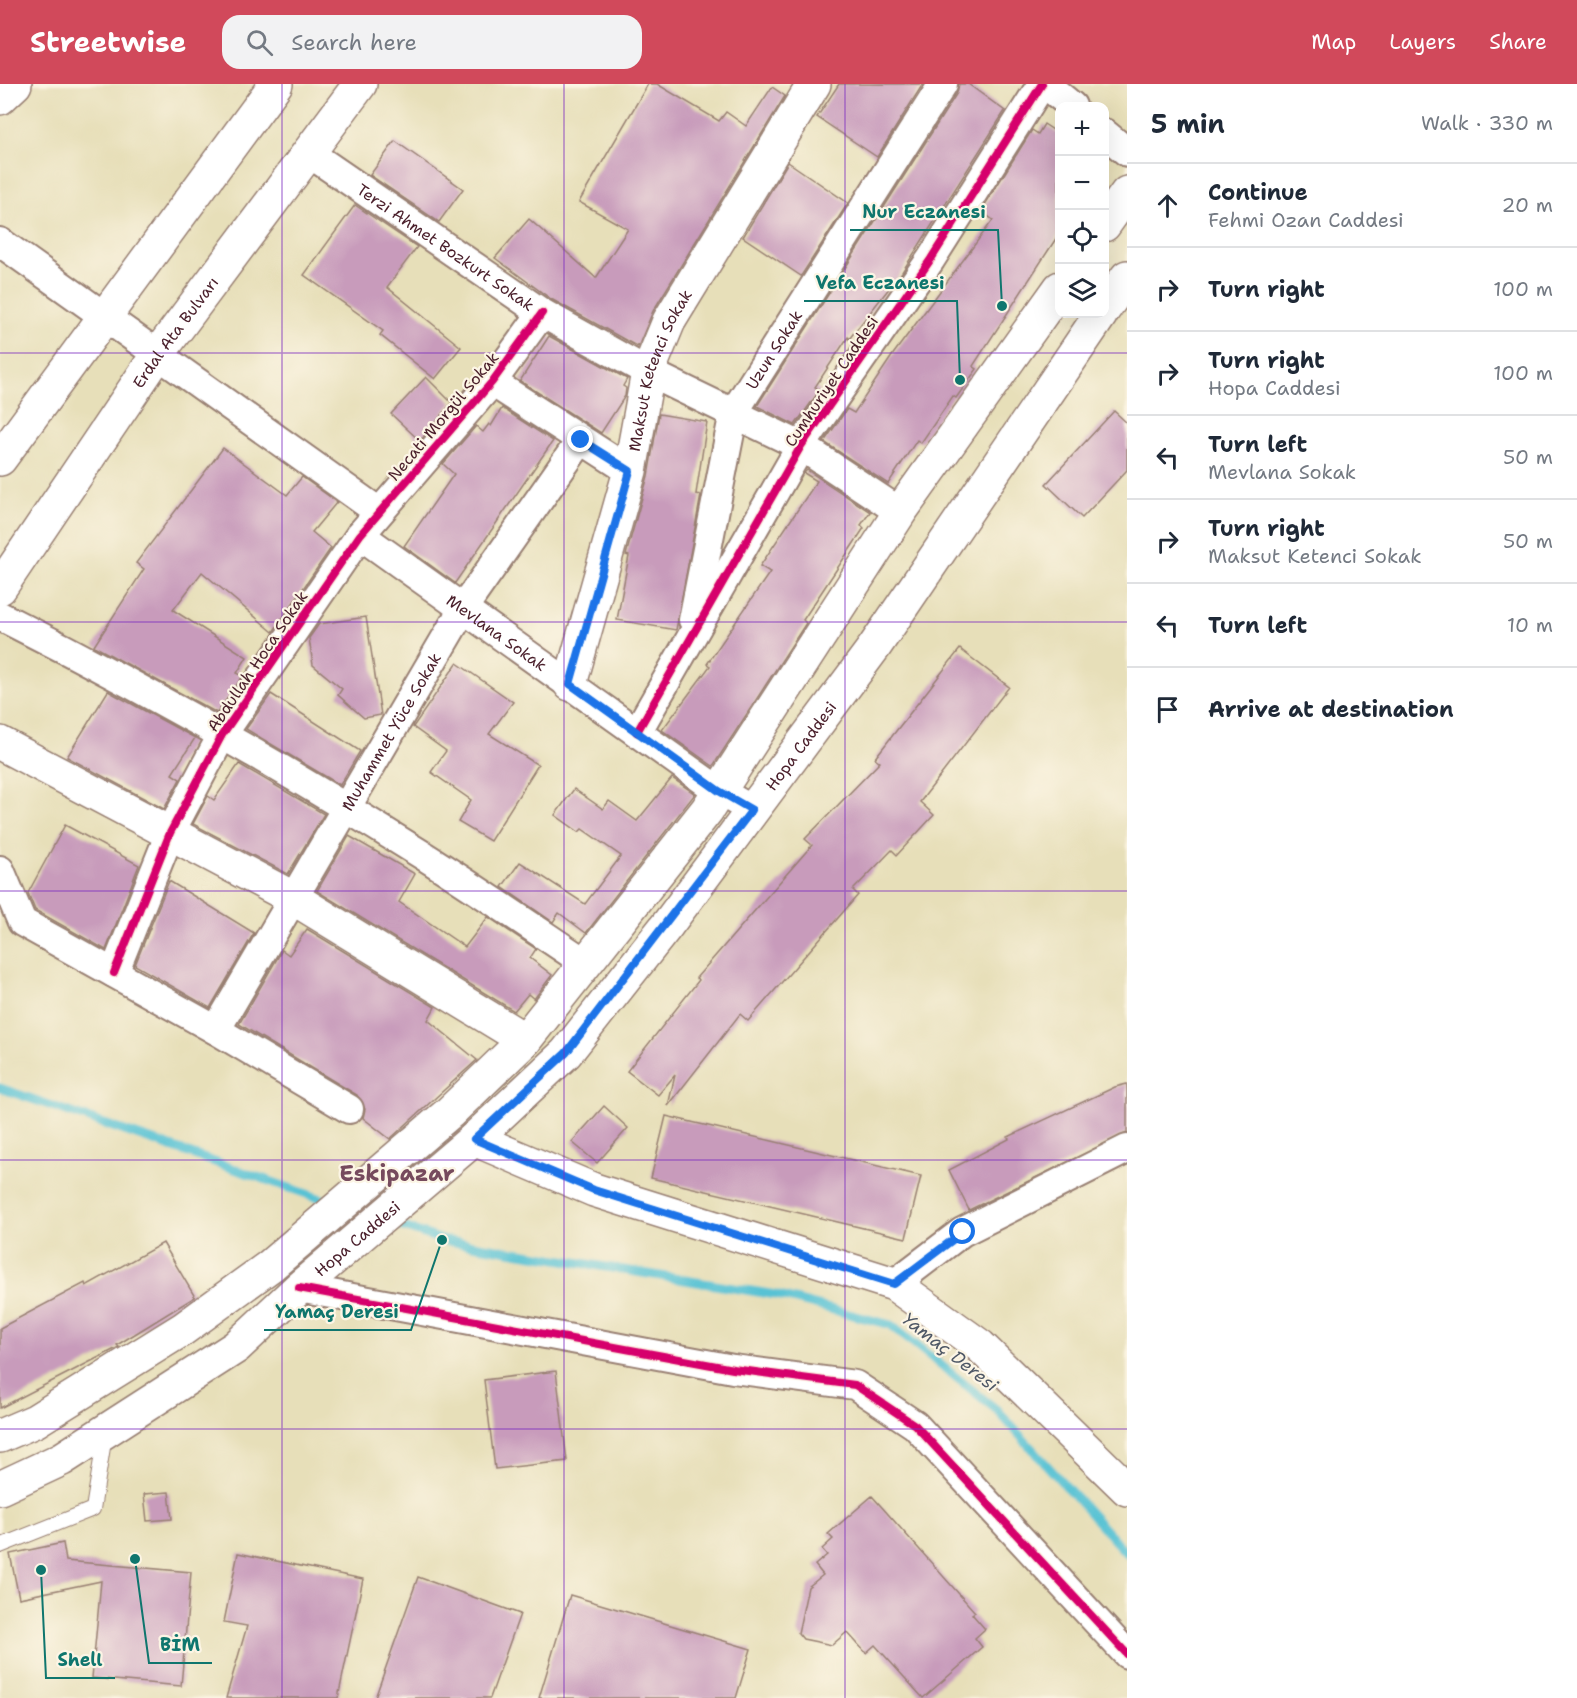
<!DOCTYPE html>
<meta charset="utf-8">
<style>
body{margin:0;font-family:"Shantell Sans",sans-serif;background:#f2f2f3;color:#1f2937}
.controls{position:absolute;right:18px;top:18px;display:grid;overflow:hidden;border-radius:12px;box-shadow:0 6px 24px #0002}
.controls button{width:54px;height:54px;display:grid;place-items:center;padding:0;border:0;border-bottom:2px solid #e0e1e3;background:#fff;color:#1f2937;font:30px sans-serif}
.stop{position:absolute;width:18px;height:18px;margin:-14px;border:4px solid #1a73e8;border-radius:50%;background:#fff}
.stop.end{background:#1a73e8;border-color:#fff;box-shadow:0 2px 6px #0008}
.list{margin:0;padding:0;list-style:none}
h2{display:flex;justify-content:space-between;align-items:center;height:78px;margin:0;padding:0 24px;font-size:26px}
h2 small{font-size:20px;font-weight:400;color:#747a83}
.list li{display:grid;grid-template-columns:39px 1fr auto;gap:18px;align-items:center;box-sizing:border-box;height:84px;padding:0 24px;border-top:2px solid #e0e1e3}
.list b{display:block;font-size:22px;white-space:nowrap}
.list p{margin:0;font-size:20px;white-space:nowrap;color:#747a83}
.list em{font-size:20px;font-style:normal;color:#747a83}
.icon{flex:none;width:33px;height:33px;fill:none;stroke:currentColor;stroke-width:2;stroke-linecap:round;stroke-linejoin:round}
.map{position:relative;flex:none;width:1127px;height:1614px;overflow:hidden}
header{display:flex;align-items:center;gap:36px;box-sizing:border-box;height:84px;padding:0 30px;background:#d1495b;color:#fff}
header strong{font-size:28px}
nav{display:flex;gap:33px;margin-inline-start:auto;font-size:21px}
.search{width:420px;height:54px;background:#f2f2f3;display:flex;align-items:center;gap:15px;box-sizing:border-box;padding:0 21px;border-radius:18px;color:#747a83;font-size:22px}
main{display:flex}
aside{flex:1;background:#fff}
.map>svg:first-child{display:block}
.lines{fill:none;stroke-linecap:round;stroke-linejoin:round}
.stream{stroke:#58c2d4;stroke-width:9}
.building{fill:#c89bbb}
.lane-casing{stroke:#987f72;stroke-width:16}
.street-casing{stroke:#987f72;stroke-width:32}
.secondary-casing{stroke:#987f72;stroke-width:36}
.highway-casing{stroke:#987f72;stroke-width:36}
.lane{stroke:#fff;stroke-width:14}
.street{stroke:#fff;stroke-width:28}
.secondary{stroke:#fff;stroke-width:33}
.highway{stroke:#fff;stroke-width:33}
.cycleway-casing{stroke:#fcf5e5;stroke-width:11}
.cycleway{stroke:#d6006c;stroke-width:8}
.route{stroke:#1a73e8;stroke-width:8}
.grid{fill:none;stroke:#7b2cbf;stroke-width:1.5;stroke-opacity:0.55}
.labels{text-anchor:middle;stroke-width:4.5;stroke-linejoin:round;paint-order:stroke}
.street-label{font-size:16px;fill:#4a1f2b;stroke:#fcf5e5}
.water-label{font-size:18px;font-style:italic;fill:#4f5866;stroke:#fcf5e5}
.district-label{font-size:22px;font-weight:bold;fill:#764a5d;stroke:#fcf5e5}
.leader{fill:none;stroke:#0f766e;stroke-width:2}
.callout-dot{fill:#0f766e;stroke:#fcf5e5;stroke-width:2}
.callout-label{font-size:18px;text-anchor:middle;font-weight:bold;fill:#0f766e;stroke:#fcf5e5;stroke-width:4.5;stroke-linejoin:round;paint-order:stroke}
</style>
<header>
<strong>Streetwise</strong>
<div class="search"><svg class="icon" aria-label="search" viewBox="0 0 24 24"><circle cx="10" cy="10" r="6"/><path d="M15 15l6 6"/></svg>Search here</div>
<nav><a>Map</a><a>Layers</a><a>Share</a></nav>
</header>
<main>
<div class="map">
<svg width="1127" height="1614" viewBox="0 0 1127 1614">
<rect width="100%" height="100%" fill="#fcf5e5"/>
<filter id="ink" filterUnits="userSpaceOnUse"><feTurbulence type="fractalNoise" baseFrequency=".0167" numOctaves="2"/><feDisplacementMap in="SourceGraphic" scale="12" xChannelSelector="R" yChannelSelector="G"/><feConvolveMatrix kernelMatrix="1 2 1 2 8 2 1 2 1" color-interpolation-filters="sRGB"/></filter>
<filter id="wash" filterUnits="userSpaceOnUse"><feTurbulence type="fractalNoise" baseFrequency=".008" numOctaves="4" result="noise"/><feDisplacementMap in="SourceGraphic" scale="24" xChannelSelector="R" yChannelSelector="G"/><feGaussianBlur stdDeviation="1.35" result="paint"/><feColorMatrix in="noise" values="0 0 0 0 0 0 0 0 0 0 0 0 0 0 0 0 0 1.4 0 .05"/><feComposite in="paint" operator="in"/></filter>
<g filter="url(#wash)">
<rect width="100%" height="100%" fill="#e7dfb9"/>
<g class="lines">
<!-- stream -->
<g class="stream">
<polyline points="0,1004 333,1119"/>
<polyline points="389,1138 442,1156 776,1211 891,1241 997,1326 1127,1470"/>
</g>
</g>
<g id="blocks">
<!-- building -->
<g class="building">
<polygon points="648,0 657,0 719,37 726,28 746,42 772,3 785,12 653,227 638,263 551,215 495,174 529,135 596,194 628,145 579,118"/>
<polygon points="839,0 923,0 877,73 817,33"/>
<polygon points="959,0 968,0 1005,27 902,188 849,255 848,253 815,303 820,306 795,341 757,322 957,9"/>
<polygon points="1044,40 1059,50 1059,150 973,282 977,285 956,314 953,312 921,359 917,356 888,400 824,358 847,325 854,329 894,269 993,136 981,127 1032,46 1038,50"/>
<polygon points="395,57 463,105 439,138 370,91"/>
<polygon points="788,78 848,119 801,192 743,153"/>
<polygon points="355,121 417,163 387,203 461,263 435,295 380,251 383,247 304,191"/>
<polygon points="549,252 627,295 623,302 626,304 625,312 601,349 520,297"/>
<polygon points="426,293 452,319 420,357 391,330"/>
<polygon points="502,324 553,357 455,499 404,462 454,390 443,380 476,342 483,348 489,340 491,342"/>
<polygon points="1114,327 1127,339 1127,386 1082,434 1046,400"/>
<polygon points="659,330 707,338 696,410 701,411 676,546 617,536 629,472 626,471 648,392"/>
<polygon points="223,364 287,411 302,393 337,418 312,448 331,464 273,548 202,488 173,526 247,573 237,589 243,592 217,629 94,562 144,485 136,479"/>
<polygon points="807,386 870,428 861,441 864,444 803,536 806,539 713,682 662,646 710,582 707,580 770,488 760,482 817,397 804,389"/>
<polygon points="366,533 381,631 364,634 338,611 342,605 313,581 309,554 319,540"/>
<polygon points="960,565 1009,603 920,718 934,731 897,771 892,766 853,806 858,811 748,937 740,930 668,1022 675,991 658,1011 627,987 699,896 696,894 812,761 805,755 880,678 875,674"/>
<polygon points="457,579 513,618 489,650 538,681 490,757 458,738 471,716 431,688 446,667 413,643"/>
<polygon points="108,607 195,654 172,690 180,695 164,725 67,673"/>
<polygon points="271,610 360,667 340,701 246,645"/>
<polygon points="239,680 324,730 288,790 193,740 208,712 214,716"/>
<polygon points="672,694 695,710 586,849 559,829 553,838 502,803 520,778 585,820 621,772 582,745 579,748 555,731 574,705 603,725 609,717 637,737"/>
<polygon points="65,741 139,781 106,866 35,826 28,809"/>
<polygon points="349,752 415,790 399,818 465,863 488,833 536,865 530,874 552,891 534,915 528,910 514,927 317,807"/>
<polygon points="169,797 254,849 210,924 135,881"/>
<polygon points="307,845 435,923 428,936 477,976 390,1055 363,1034 365,1025 357,1011 239,940 282,866 289,871"/>
<polygon points="1127,1000 1127,1049 969,1126 949,1086 1009,1055 1008,1053 1115,1003"/>
<polygon points="604,1022 628,1044 597,1079 572,1058"/>
<polygon points="666,1032 921,1092 906,1154 651,1094"/>
<polygon points="163,1159 195,1213 117,1261 119,1263 113,1266 0,1324 0,1244 85,1199 86,1202"/>
<polygon points="556,1287 567,1377 495,1385 484,1296"/>
<polygon points="169,1408 172,1435 147,1437 144,1410"/>
<polygon points="872,1412 975,1528 972,1530 985,1545 975,1554 982,1563 923,1614 875,1561 866,1569 847,1548 832,1561 803,1555 798,1549 808,1503 823,1491 815,1481 827,1471 822,1465 833,1455 828,1450"/>
<polygon points="63,1459 66,1477 191,1488 181,1602 92,1594 101,1497 19,1514 10,1470"/>
<polygon points="238,1469 363,1495 338,1614 226,1614 247,1542 224,1538"/>
<polygon points="418,1493 520,1530 490,1614 375,1614"/>
<polygon points="570,1511 751,1565 736,1614 539,1614"/>
</g>
</g>
</g>
<g filter="url(#ink)">
<use href="#blocks" fill-opacity="0" stroke="#987f72" stroke-width="1.5"/>
<g class="lines">
<!-- lane casing -->
<g class="lane-casing">
<polyline id="lane" points="0,1462 93,1425 105,1351"/>
</g>
<!-- street casing -->
<g class="street-casing">
<g id="street">
<polyline points="1045,0 1072,22"/>
<polyline points="1104,49 1127,68"/>
<path id="s1" d="M309 69 542 229 648 288 801 362 900 428"/>
<polyline points="0,158 379,428"/>
<polyline points="492,298 630,387"/>
<path id="s2" d="M360 451 719 707 752 726"/>
<path d="M0 532C142 603 281 682 416 767 474 803 530 842 587 880"/>
<path id="s3" d="M693 536 734 328 943 0"/>
<polyline points="637,648 801,362 931,175 1042,0"/>
<polyline points="0,786 22,838 216,946 349,1025"/>
<polyline points="114,889 170,749 222,651 360,451 492,298 542,229"/>
<path id="s4" d="M216 946 464 523 581 356"/>
<polyline points="894,1200 962,1148 1127,1065"/>
<polyline points="299,1204 733,1285 855,1301 915,1341 1127,1570"/>
</g>
</g>
<!-- secondary casing -->
<g class="secondary-casing">
<g id="secondary">
<polyline points="1104,141 1127,109"/>
<polyline points="1104,225 1127,193"/>
<polyline points="0,375 276,0"/>
<path id="s5" d="M0 504 158 270 360 0"/>
<path id="s6" d="M570 600 630 387 648 288 669 237 814 0"/>
<polyline points="0,659 293,814 525,956"/>
<polyline points="474,1055 594,1106 894,1200 980,1262 1127,1405"/>
<polyline points="0,1352 35,1337 183,1245 270,1182 449,1029 525,956 707,726 900,428 1060,204"/>
<path id="s7" d="M0 1404 62 1375 236 1263 299 1204 474 1055 566 969 668 840 875 562 1101 230"/>
</g>
</g>
<!-- highway casing -->
<g class="highway-casing">
<polyline id="highway" points="0,14 15,0"/>
</g>
<!-- lane -->
<use href="#lane" class="lane"/>
<!-- street -->
<use href="#street" class="street"/>
<!-- secondary -->
<use href="#secondary" class="secondary"/>
<!-- highway -->
<use href="#highway" class="highway"/>
<!-- cycleway casing -->
<g class="cycleway-casing">
<g id="cycleway">
<polyline points="637,648 801,362 931,175 1042,0"/>
<polyline points="114,889 170,749 222,651 360,451 492,298 542,229"/>
<polyline points="299,1204 733,1285 855,1301 915,1341 1127,1570"/>
</g>
</g>
<!-- cycleway -->
<use href="#cycleway" class="cycleway"/>
</g>
</g>
<g class="lines" filter="url(#ink)">
<!-- route -->
<polyline class="route" points="581,356 630,387 570,600 719,707 752,726 566,969 474,1055 594,1106 894,1200 963,1148"/>
</g>
<!-- grid -->
<path class="grid" d="M282 0V1614M564 0V1614M845 0V1614M0 269H1127M0 538H1127M0 807H1127M0 1076H1127M0 1345H1127"/>
<g class="labels">
<!-- street labels -->
<g class="street-label">
<text dy="6" stroke="none"><textPath href="#s1" startOffset="166">Terzi Ahmet Bozkurt Sokak</textPath></text>
<text dy="6" stroke="none"><textPath href="#s5" startOffset="310">Erdal Ata Bulvarı</textPath></text>
<text dy="6" stroke="none"><textPath href="#s3" startOffset="286">Uzun Sokak</textPath></text>
<text dy="6" stroke="none"><textPath href="#s6" startOffset="327">Maksut Ketenci Sokak</textPath></text>
<text transform="translate(831 297) rotate(-56)" y="6">Cumhuriyet Caddesi</text>
<text transform="translate(443 332) rotate(-50)" y="6">Necati Morgül Sokak</text>
<text dy="6" stroke="none"><textPath href="#s2" startOffset="168">Mevlana Sokak</textPath></text>
<text transform="translate(257 577) rotate(-56)" y="6">Abdullah Hoca Sokak</text>
<text dy="6" stroke="none"><textPath href="#s4" startOffset="346">Muhammet Yüce Sokak</textPath></text>
<text dy="6" stroke="none"><textPath href="#s7" startOffset="1104">Hopa Caddesi</textPath></text>
<text dy="6" stroke="none"><textPath href="#s7" startOffset="438">Hopa Caddesi</textPath></text>
</g>
<!-- water labels -->
<g class="water-label">
<text transform="translate(950 1268) rotate(38)" y="6">Yamaç Deresi</text>
</g>
<!-- district labels -->
<g class="district-label">
<text x="397" y="1097">Eskipazar</text>
</g>
</g>
<!-- callouts -->
<path class="leader" d="M1002 222L998 146H850M960 296L957 217H804M442 1156L411 1246H264M135 1475L149 1579H212M41 1486L46 1594H115"/>
<g class="callout-dot">
<circle cx="1002" cy="222" r="6"/>
<circle cx="960" cy="296" r="6"/>
<circle cx="442" cy="1156" r="6"/>
<circle cx="135" cy="1475" r="6"/>
<circle cx="41" cy="1486" r="6"/>
</g>
<g class="callout-label">
<text x="924" y="134">Nur Eczanesi</text>
<text x="880" y="205">Vefa Eczanesi</text>
<text x="337" y="1234">Yamaç Deresi</text>
<text x="180" y="1567">BİM</text>
<text x="80" y="1582">Shell</text>
</g>
</svg>
<div class="controls">
<button>+</button>
<button>−</button>
<button><svg class="icon" aria-label="locate" viewBox="0 0 24 24"><circle cx="12" cy="12" r="6"/><path d="M12 2v4M12 18v4M2 12h4M18 12h4"/></svg></button>
<button><svg class="icon" aria-label="layers" viewBox="0 0 24 24"><path d="M12 4l9 5-9 5-9-5zM3 14l9 5 9-5"/></svg></button>
</div>
<div class="stop" style="left:963px;top:1148px"></div>
<div class="stop end" style="left:581px;top:356px"></div>
</div>
<aside>
<h2>5 min<small>Walk · 330 m</small></h2>
<ul class="list">
<li><svg class="icon" aria-label="ahead" viewBox="0 0 24 24"><path d="M12 20V5M6 11l6-6 6 6"/></svg><div><b>Continue</b><p>Fehmi Ozan Caddesi</p></div><em>20 m</em></li>
<li><svg class="icon" aria-label="right" viewBox="0 0 24 24"><path d="M7 20v-9h11M14 6l5 5-5 5"/></svg><div><b>Turn right</b></div><em>100 m</em></li>
<li><svg class="icon" aria-label="right" viewBox="0 0 24 24"><path d="M7 20v-9h11M14 6l5 5-5 5"/></svg><div><b>Turn right</b><p>Hopa Caddesi</p></div><em>100 m</em></li>
<li><svg class="icon" aria-label="left" viewBox="0 0 24 24"><path d="M17 20v-9H6M10 6l-5 5 5 5"/></svg><div><b>Turn left</b><p>Mevlana Sokak</p></div><em>50 m</em></li>
<li><svg class="icon" aria-label="right" viewBox="0 0 24 24"><path d="M7 20v-9h11M14 6l5 5-5 5"/></svg><div><b>Turn right</b><p>Maksut Ketenci Sokak</p></div><em>50 m</em></li>
<li><svg class="icon" aria-label="left" viewBox="0 0 24 24"><path d="M17 20v-9H6M10 6l-5 5 5 5"/></svg><div><b>Turn left</b></div><em>10 m</em></li>
<li><svg class="icon" aria-label="arrive" viewBox="0 0 24 24"><path d="M6 21V4h12l-3 4 3 4H6"/></svg><div><b>Arrive at destination</b></div></li>
</ul>
</aside>
</main>
